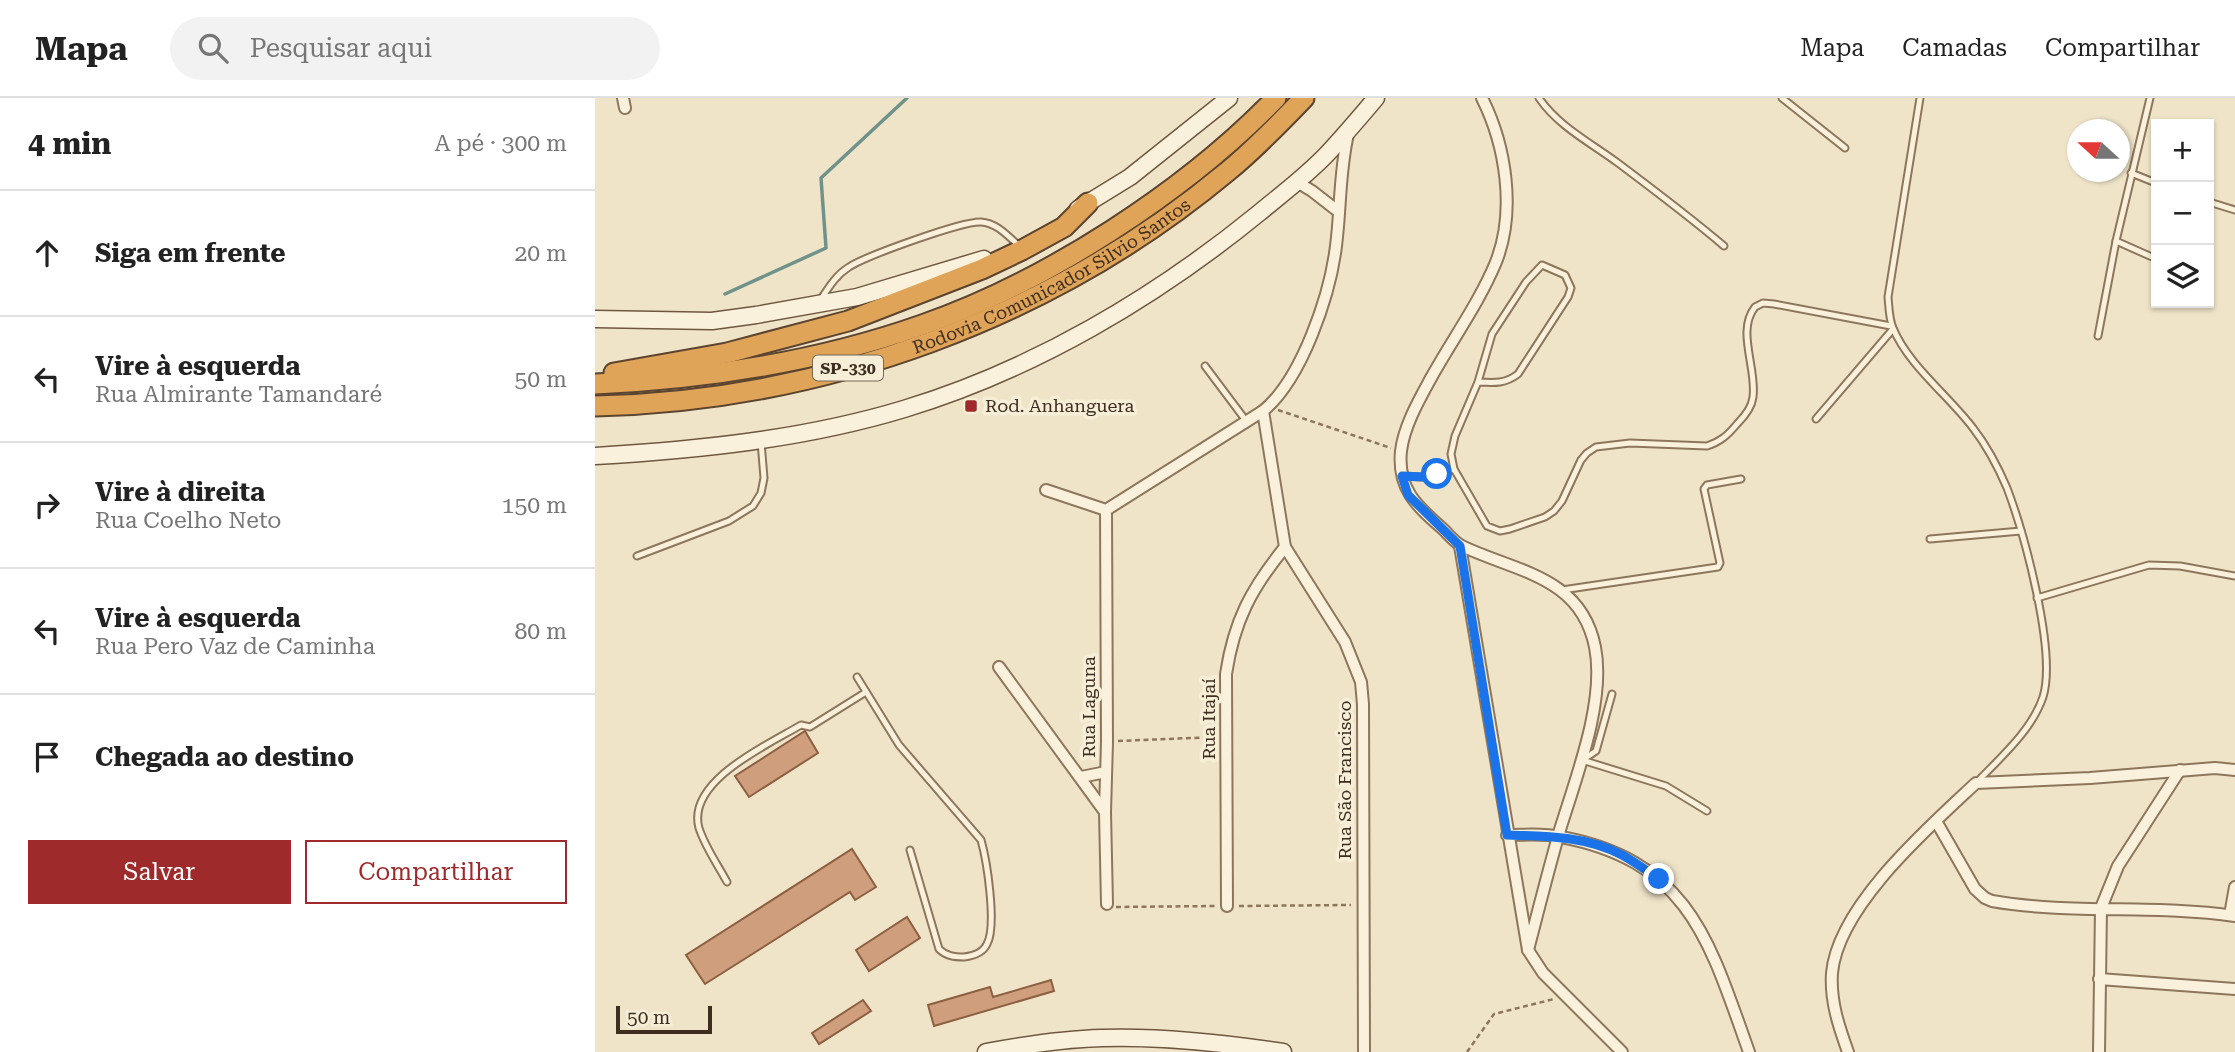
<!DOCTYPE html>
<html lang="pt">
<meta charset="utf-8">
<style>
body{margin:0;font-family:"Roboto Serif",serif;background:#f2f2f2;color:#222}
.controls{position:absolute;right:21px;top:21px;display:grid;overflow:hidden;border-radius:0px;box-shadow:0 2px 5px #0004}
.controls button{width:63px;height:63px;display:grid;place-items:center;padding:0;border:0;border-bottom:2px solid #e0e0e0;background:#fff;color:#222;font:35px sans-serif}
.compass{position:absolute;left:1472px;top:21px;width:63px;height:63px;border-radius:50%;background:#fff;box-shadow:0 2px 5px #0004;rotate:291deg}
.scale{position:absolute;left:21px;bottom:18px;width:96px;box-sizing:border-box;padding-left:7px;border:4px solid #3d2e20;border-top:0;font-size:19px;line-height:24px;white-space:nowrap;color:#3d2e20;-webkit-text-stroke:5px #f7eed8;paint-order:stroke}
.stop{position:absolute;width:21px;height:21px;margin:-16px;border:5px solid #1a73e8;border-radius:50%;background:#fff}
.stop.end{background:#1a73e8;border-color:#fff;box-shadow:0 2px 7px #0008}
.list{margin:0;padding:0;list-style:none}
h2{display:flex;justify-content:space-between;align-items:center;height:91px;margin:0;padding:0 28px;font-size:30px}
h2 small{font-size:23px;font-weight:400;color:#767676}
.list li{display:grid;grid-template-columns:46px 1fr auto;gap:21px;align-items:center;box-sizing:border-box;height:126px;padding:0 28px;border-top:2px solid #e0e0e0}
.list b{display:block;font-size:26px;white-space:nowrap}
.list p{margin:0;font-size:23px;white-space:nowrap;color:#767676}
.list em{font-size:23px;font-style:normal;color:#767676}
.actions{display:flex;gap:14px;padding:21px 28px}
.actions a{flex:1;padding:16px 0;border:2px solid #9e2a2b;border-radius:0px;text-align:center;font-size:24px;color:#9e2a2b}
.actions .main{background:#9e2a2b;color:#fff}
.icon{flex:none;width:38px;height:38px;fill:none;stroke:currentColor;stroke-width:2;stroke-linecap:round;stroke-linejoin:round}
.map{position:relative;flex:none;width:1640px;height:954px;overflow:hidden}
header{display:flex;align-items:center;gap:42px;box-sizing:border-box;height:98px;padding:0 35px;background:#fff;border-bottom:2px solid #e0e0e0}
header strong{font-size:33px}
nav{display:flex;gap:38px;margin-inline-start:auto;font-size:24px}
.search{width:490px;height:63px;background:#f2f2f2;display:flex;align-items:center;gap:18px;box-sizing:border-box;padding:0 24px;border-radius:38px;color:#767676;font-size:26px}
main{display:flex}
aside{flex:1;background:#fff}
.map>svg:first-child{display:block}
.lines{fill:none;stroke-linecap:round;stroke-linejoin:round}
.stream{stroke:#6f938a;stroke-width:3.5}
.building{fill:#cf9f7d;stroke:#8d5f41;stroke-width:2}
.service-casing{stroke:#8d765c;stroke-width:9}
.minor-casing{stroke:#8d765c;stroke-width:14}
.secondary-casing{stroke:#6f573f;stroke-width:19}
.motorway-casing{stroke:#5b4430;stroke-width:23}
.path{stroke:#8d765c;stroke-width:2.5;stroke-dasharray:5 3.5;stroke-linecap:butt}
.service{stroke:#faf1dc;stroke-width:5}
.minor{stroke:#faf1dc;stroke-width:10}
.secondary{stroke:#faf1dc;stroke-width:16}
.motorway{stroke:#e0a458;stroke-width:19}
.route{stroke:#1a73e8;stroke-width:9}
.poi-dot{fill:#9e2a2b;stroke:#f7eed8;stroke-width:2.5}
.labels{text-anchor:middle;stroke-width:7;stroke-linejoin:round;paint-order:stroke}
.shield{fill:#f7eed8;stroke:#756857;stroke-width:2}
.shield-label{font-size:16px;font-weight:bold;fill:#3d2e20}
.street-label{font-size:18px;fill:#3d2e20;stroke:#f7eed8}
.poi-label{font-size:18px;fill:#3d2e20;stroke:#f7eed8;text-anchor:start}
</style>
<header>
<strong>Mapa</strong>
<div class="search"><svg class="icon" aria-label="search" viewBox="0 0 24 24"><circle cx="10" cy="10" r="6"/><path d="M15 15l6 6"/></svg>Pesquisar aqui</div>
<nav><a>Mapa</a><a>Camadas</a><a>Compartilhar</a></nav>
</header>
<main>
<aside>
<h2>4 min<small>A pé · 300 m</small></h2>
<ul class="list">
<li><svg class="icon" aria-label="ahead" viewBox="0 0 24 24"><path d="M12 20V5M6 11l6-6 6 6"/></svg><div><b>Siga em frente</b></div><em>20 m</em></li>
<li><svg class="icon" aria-label="left" viewBox="0 0 24 24"><path d="M17 20v-9H6M10 6l-5 5 5 5"/></svg><div><b>Vire à esquerda</b><p>Rua Almirante Tamandaré</p></div><em>50 m</em></li>
<li><svg class="icon" aria-label="right" viewBox="0 0 24 24"><path d="M7 20v-9h11M14 6l5 5-5 5"/></svg><div><b>Vire à direita</b><p>Rua Coelho Neto</p></div><em>150 m</em></li>
<li><svg class="icon" aria-label="left" viewBox="0 0 24 24"><path d="M17 20v-9H6M10 6l-5 5 5 5"/></svg><div><b>Vire à esquerda</b><p>Rua Pero Vaz de Caminha</p></div><em>80 m</em></li>
<li><svg class="icon" aria-label="arrive" viewBox="0 0 24 24"><path d="M6 21V4h12l-3 4 3 4H6"/></svg><div><b>Chegada ao destino</b></div></li>
</ul>
<div class="actions"><a class="main">Salvar</a><a>Compartilhar</a></div>
</aside>
<div class="map">
<svg width="1640" height="954" viewBox="0 0 1640 954">
<rect width="100%" height="100%" fill="#f0e4c8"/>
<g class="lines">
<!-- stream -->
<polyline class="stream" points="130,196 231,150 226,80 312,0"/>
</g>
<!-- building -->
<g class="building">
<polygon points="210,633 223,655 154,699 140,678"/>
<polygon points="257,751 281,789 260,802 255,794 110,886 91,857"/>
<polygon points="312,819 325,840 274,873 261,852"/>
<polygon points="456,882 459,893 339,928 333,907 395,889 398,899"/>
<polygon points="268,902 276,913 224,946 217,935"/>
</g>
<g class="lines">
<!-- service casing -->
<g class="service-casing">
<g id="service">
<path d="M944 0C963 28 996 45 1023 65 1059 92 1095 119 1129 148"/>
<polyline points="1187,0 1250,50"/>
<path d="M1325 0 1293 199C1294 209 1294 221 1298 230 1313 267 1354 298 1378 330 1392 348 1403 369 1412 390 1429 435 1462 554 1448 599 1437 632 1406 659 1383 683"/>
<polyline points="1555,0 1521,143 1557,159"/>
<polyline points="1536,75 1561,85"/>
<polyline points="1614,104 1640,112"/>
<path d="M226 201C234 189 241 177 254 169 271 158 367 123 386 124 401 125 411 136 422 146"/>
<polyline points="1503,238 1521,143"/>
<polyline points="610,268 652,324"/>
<path d="M883 284C899 285 910 286 923 276L973 199 976 190 970 177 947 167 931 184 897 236 883 284 860 338 856 356 859 371 892 428 905 433 915 431 950 419 959 413 967 403 986 362 992 355 1001 349 1035 345 1112 348C1125 344 1133 337 1142 326 1149 319 1157 309 1158 299 1162 270 1141 233 1160 209L1168 205 1179 206 1296 228"/>
<polyline points="1221,321 1298,231"/>
<polyline points="807,378 828,379 859,371"/>
<polyline points="1335,441 1426,433"/>
<polyline points="42,458 134,423 158,408 166,395 169,380 166,344"/>
<polyline points="967,492 1123,469 1125,465 1109,391 1112,387 1146,381"/>
<polyline points="1442,500 1554,467 1585,468 1640,478"/>
<path d="M262 579 304 647 386 742C392 763 402 828 392 846 388 855 378 858 369 859 359 859 351 858 344 851L315 752"/>
<polyline points="989,661 1001,653 1017,596"/>
<polyline points="987,662 1071,688 1112,713"/>
<path d="M132 784C123 767 110 749 104 730 91 683 174 646 206 627L215 629 271 594"/>
</g>
</g>
<!-- minor casing -->
<g class="minor-casing">
<g id="minor">
<polyline points="28,0 30,10"/>
<path d="M887 0C911 48 921 113 901 164 884 205 857 242 836 280 824 302 809 328 806 353 802 392 823 409 849 432 855 438 861 446 869 449 923 474 986 479 1000 549 1011 604 980 682 964 735 953 774 943 813 933 852"/>
<path d="M753 36C744 76 746 109 741 148 735 197 707 281 668 313L690 449 750 544 766 584 768 606 769 954"/>
<polyline points="702,84 717,93 744,114"/>
<polyline points="451,392 511,412 668,313"/>
<polyline points="511,412 512,644 510,714 512,806"/>
<polyline points="865,448 933,852 948,875 1027,954"/>
<polyline points="404,569 510,714"/>
<polyline points="486,679 511,674"/>
<path d="M1341 723 1380 791 1390 800 1397 803C1477 817 1560 806 1640 818"/>
<path d="M912 737C929 737 949 735 966 739 1095 763 1115 845 1154 954"/>
<path d="M632 808 631 576C639 523 656 491 690 449"/>
<polyline points="1635,817 1640,789"/>
<polyline points="1504,881 1640,891"/>
<path d="M1253 954C1244 929 1235 903 1237 875 1243 808 1334 729 1381 685L1495 680 1620 670 1640 672"/>
<polyline points="1504,954 1506,810 1523,768 1585,672"/>
</g>
</g>
<!-- secondary casing -->
<g class="secondary-casing">
<g id="secondary">
<polyline points="483,111 535,79 634,0"/>
<polyline points="0,221 117,223 161,217 262,199 389,161"/>
<path d="M0 358C103 352 210 341 309 311 438 272 560 200 664 115 687 96 711 78 732 56 749 38 765 19 781 0"/>
<path d="M391 954C429 947 468 941 507 940 567 938 629 945 688 954"/>
</g>
</g>
<!-- motorway casing -->
<g class="motorway-casing">
<g id="motorway">
<polyline points="19,275 132,255 253,223 387,171 427,152 469,129 493,105"/>
<path d="M0 286C111 281 222 264 327 227 451 184 590 94 681 0"/>
<path id="s1" d="M0 308C229 303 457 220 633 73 660 51 685 25 709 0"/>
</g>
</g>
<!-- path -->
<g class="path">
<polyline points="683,312 796,350"/>
<polyline points="523,643 621,639"/>
<polyline points="644,808 756,807"/>
<polyline points="521,809 620,808"/>
<polyline points="872,954 899,916 959,901"/>
</g>
<!-- service -->
<use href="#service" class="service"/>
<!-- minor -->
<use href="#minor" class="minor"/>
<!-- secondary -->
<use href="#secondary" class="secondary"/>
<!-- motorway -->
<use href="#motorway" class="motorway"/>
</g>
<g class="lines">
<!-- route -->
<path class="route" d="M842 376 828 379 807 378 813 397 865 448 912 737C950 738 992 738 1027 757 1040 764 1052 773 1064 781"/>
</g>
<!-- markers -->
<rect class="poi-dot" x="369" y="301" width="14" height="14" rx="3.5"/>
<g class="labels">
<!-- shield labels -->
<rect class="shield" x="218" y="257.5" width="70" height="25" rx="5"/>
<g class="shield-label">
<text x="253" y="276">SP-330</text>
</g>
<!-- street labels -->
<g class="street-label">
<text dy="6" stroke="none"><textPath href="#s1" startOffset="481">Rodovia Comunicador Silvio Santos</textPath></text>
<text transform="translate(494 609) rotate(-90)" y="6">Rua Laguna</text>
<text transform="translate(614 621) rotate(-90)" y="6">Rua Itajaí</text>
<text transform="translate(750 682) rotate(-90)" y="6">Rua São Francisco</text>
</g>
<!-- poi labels -->
<g class="poi-label">
<text x="390" y="314">Rod. Anhanguera</text>
</g>
</g>
</svg>
<div class="controls">
<button>+</button>
<button>−</button>
<button><svg class="icon" aria-label="layers" viewBox="0 0 24 24"><path d="M12 4l9 5-9 5-9-5zM3 14l9 5 9-5"/></svg></button>
</div>
<svg class="compass" viewBox="-18 -18 36 36"><path d="M0-13l5 13h-10z" fill="#e53935"/><path d="M0 13l5-13h-10z" fill="#767676"/></svg>
<div class="scale">50 m</div>
<div class="stop" style="left:842px;top:376px"></div>
<div class="stop end" style="left:1064px;top:781px"></div>
</div>
</main>
